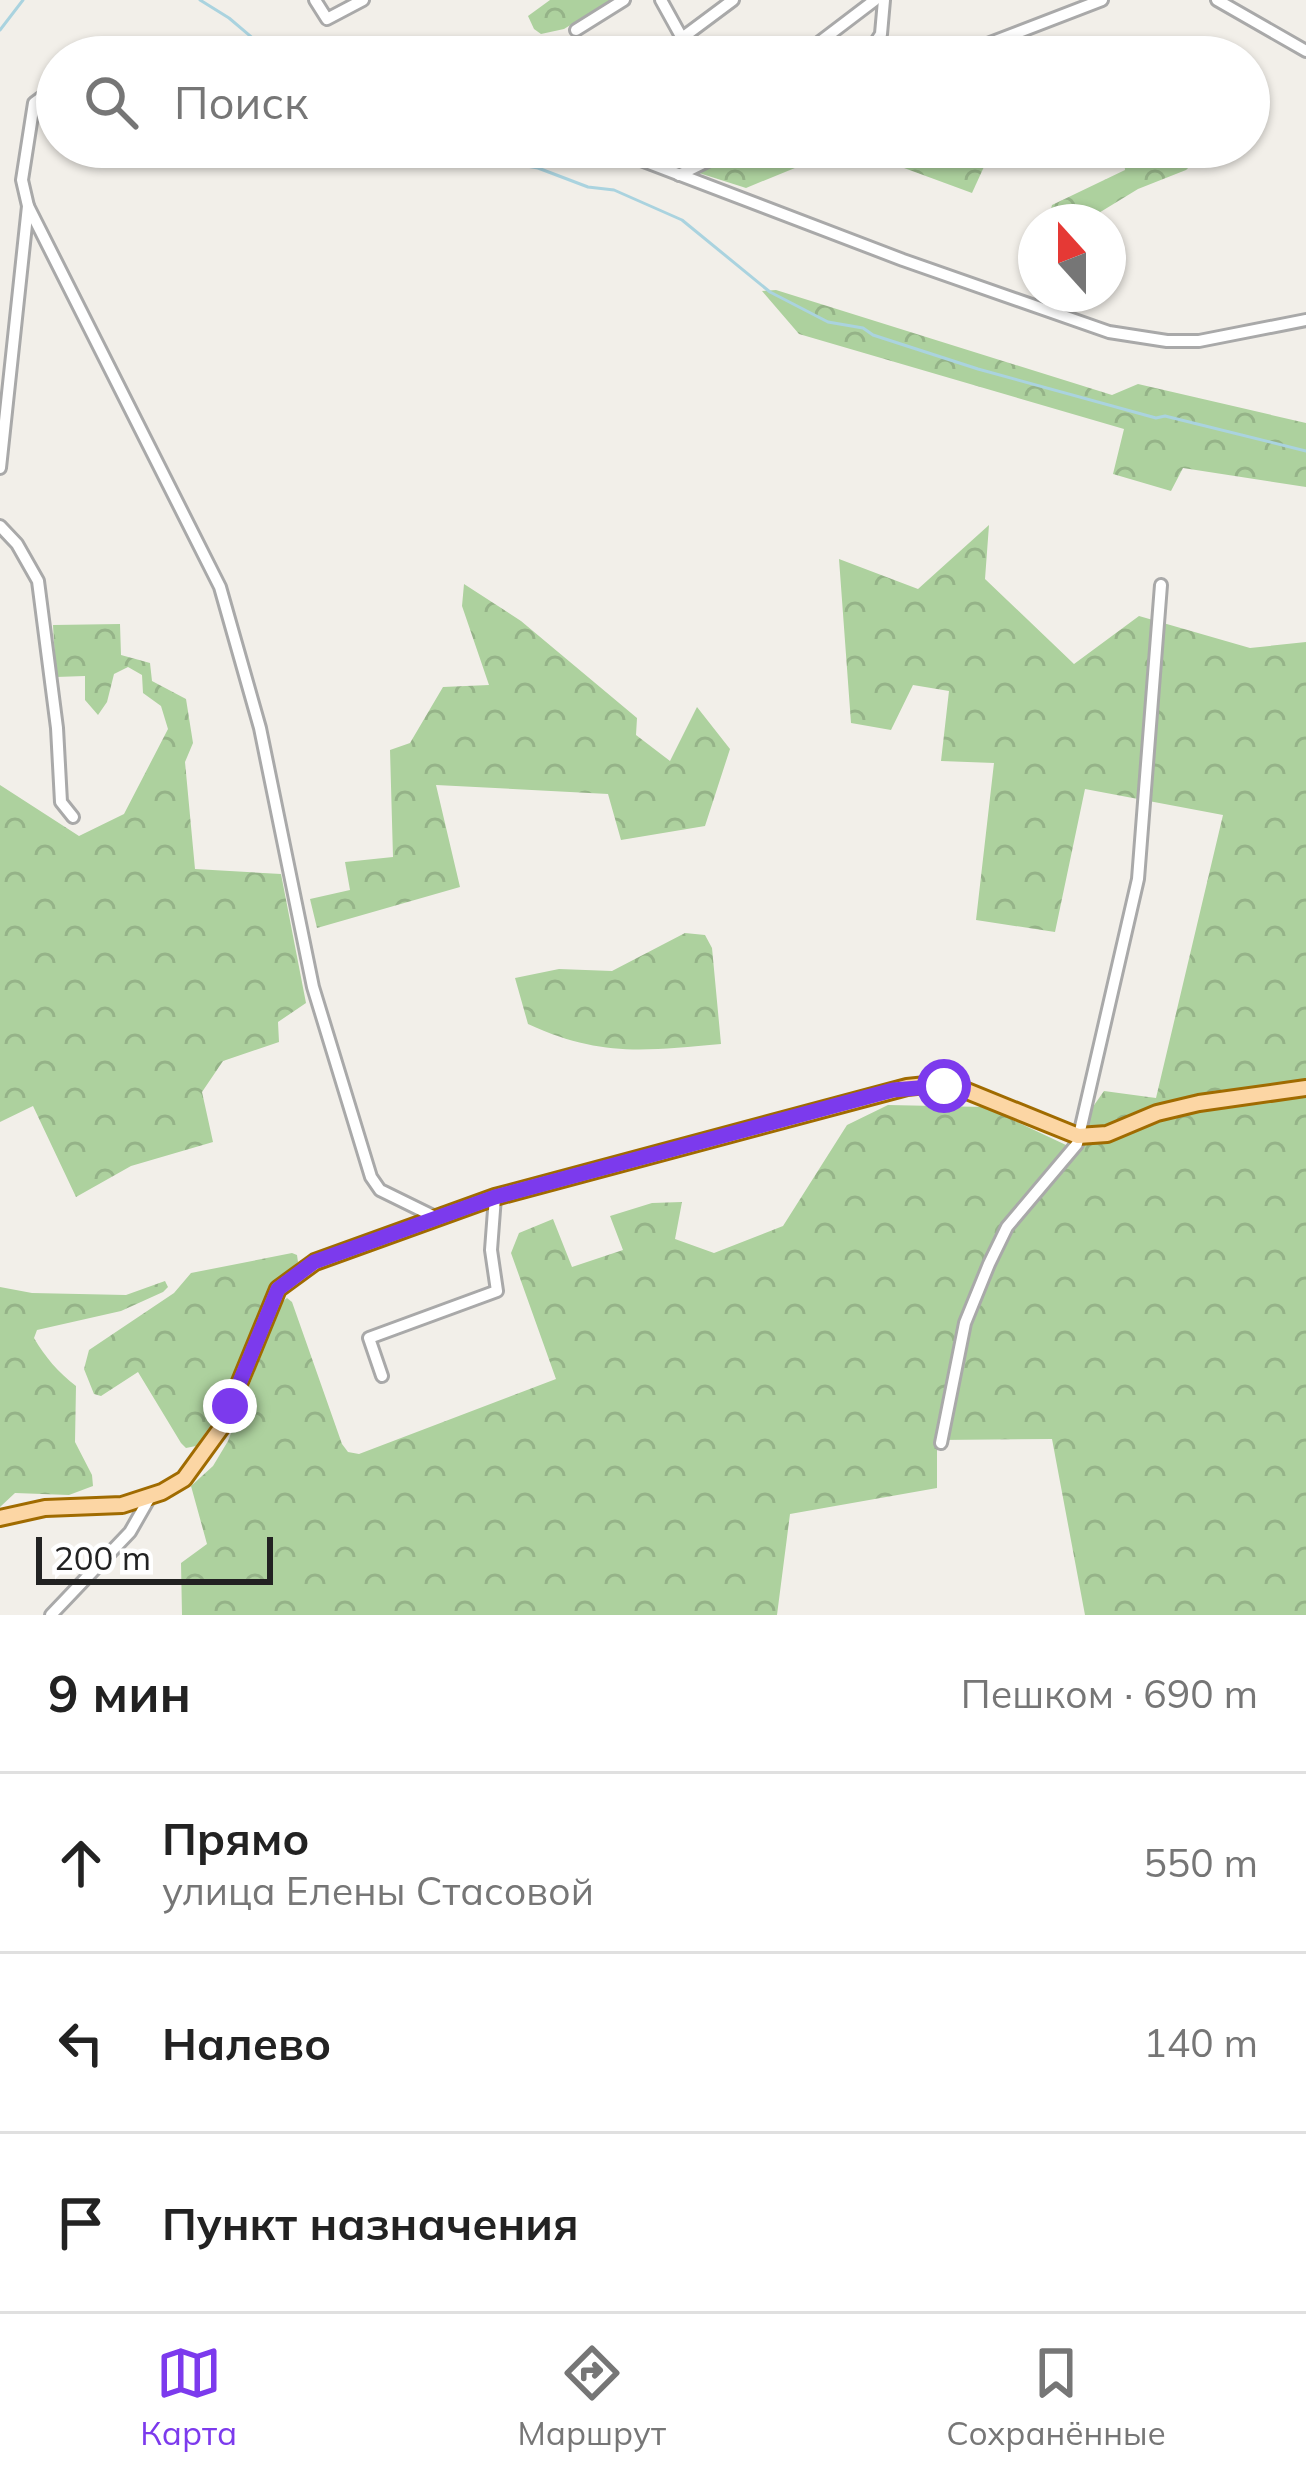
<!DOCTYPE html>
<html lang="ru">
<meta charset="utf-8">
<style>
body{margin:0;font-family:Mulish,sans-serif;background:#f6f6f6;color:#222}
.compass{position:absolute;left:1018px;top:204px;width:108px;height:108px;border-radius:50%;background:#fff;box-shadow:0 3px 9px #0004;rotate:339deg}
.scale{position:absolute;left:36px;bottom:30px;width:237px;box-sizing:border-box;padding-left:12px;border:6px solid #222;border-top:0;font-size:33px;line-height:42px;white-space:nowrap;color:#222;-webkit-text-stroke:9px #fff;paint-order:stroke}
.stop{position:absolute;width:36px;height:36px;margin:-27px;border:9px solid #7c3aed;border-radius:50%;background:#fff}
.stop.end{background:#7c3aed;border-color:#fff;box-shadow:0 3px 12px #0008}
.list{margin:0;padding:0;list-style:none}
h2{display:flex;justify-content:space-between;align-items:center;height:156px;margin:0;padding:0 48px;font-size:51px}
h2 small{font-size:39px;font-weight:400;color:#767676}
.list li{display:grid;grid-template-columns:78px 1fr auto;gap:36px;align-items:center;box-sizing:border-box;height:180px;padding:0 48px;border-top:3px solid #e0e0e0}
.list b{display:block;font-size:45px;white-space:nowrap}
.list p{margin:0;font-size:39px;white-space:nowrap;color:#767676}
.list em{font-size:39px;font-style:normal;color:#767676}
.icon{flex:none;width:66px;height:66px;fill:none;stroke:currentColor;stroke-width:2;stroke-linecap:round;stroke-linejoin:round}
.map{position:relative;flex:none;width:1306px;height:1615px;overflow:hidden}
.search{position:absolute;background:#fff;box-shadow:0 3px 9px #0004;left:36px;right:36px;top:36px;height:132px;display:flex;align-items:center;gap:30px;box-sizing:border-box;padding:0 42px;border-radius:66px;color:#767676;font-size:45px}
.sheet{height:696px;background:#fff}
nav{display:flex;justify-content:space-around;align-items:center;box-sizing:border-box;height:168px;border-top:3px solid #e0e0e0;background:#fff;font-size:33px;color:#767676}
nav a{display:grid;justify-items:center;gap:6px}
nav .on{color:#7c3aed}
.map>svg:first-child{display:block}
.forest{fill:url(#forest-crowns)}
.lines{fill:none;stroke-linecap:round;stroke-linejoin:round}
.stream{stroke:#aad3df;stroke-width:3}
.minor-casing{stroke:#a9a9a9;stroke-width:16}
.major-casing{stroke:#a06b00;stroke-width:20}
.minor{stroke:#fff;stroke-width:10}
.major{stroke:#fcd6a4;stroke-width:14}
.route{stroke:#7c3aed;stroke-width:15}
</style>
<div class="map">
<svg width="1306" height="1615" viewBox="0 0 1306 1615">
<defs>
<pattern id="forest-crowns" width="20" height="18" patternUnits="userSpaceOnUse" patternTransform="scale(3)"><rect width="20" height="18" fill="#add19e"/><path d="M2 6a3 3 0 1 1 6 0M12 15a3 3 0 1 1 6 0" fill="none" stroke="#95b388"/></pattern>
</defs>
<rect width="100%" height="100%" fill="#f2efe9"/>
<!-- forest -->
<g class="forest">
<polygon points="550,0 611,0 564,29 541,34 534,29 528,16"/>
<polygon points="752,147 846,147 746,188 699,173"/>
<polygon points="847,147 993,147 972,193"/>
<polygon points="1123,147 1210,147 1186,170 1138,189 1084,222 1048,222 1052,205 1125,170"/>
<polygon points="776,290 1112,395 1138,384 1306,423 1306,487 1183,468 1171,491 1113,474 1124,429 799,334 762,291"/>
<polygon points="989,525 985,579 1074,664 1139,616 1250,648 1306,642 1306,1615 1085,1615 1052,1439 937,1440 937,1488 790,1514 777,1615 182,1615 181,1563 207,1544 191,1486 213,1466 228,1441 281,1303 287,1298 292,1302 342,1444 348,1452 359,1454 556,1379 511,1253 519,1233 553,1219 572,1267 623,1250 610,1216 652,1203 682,1202 675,1239 714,1253 783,1226 847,1125 888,1105 985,1107 1066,1145 1104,1091 1156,1098 1223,815 1085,789 1055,932 976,920 994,763 941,761 949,691 913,685 891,730 851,723 839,559 918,589"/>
<polygon points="464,584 521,621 637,718 636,735 670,761 697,707 730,749 705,826 621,840 608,794 436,785 460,887 317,928 310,899 350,890 345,862 393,857 390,750 410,743 443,687 489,685 462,606"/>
<polygon points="120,624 121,655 150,663 152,681 186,699 193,743 185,762 195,869 281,874 306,1003 278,1022 279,1042 223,1061 202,1092 213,1142 131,1166 76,1197 33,1106 0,1122 0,785 79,836 124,814 168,729 161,706 143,693 142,675 128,667 114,674 107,702 98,715 85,700 85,676 56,677 53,625"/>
<path d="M685 933 705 935 712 948 721 1044C643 1051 600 1057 528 1024L515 978 559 969 612 971Z"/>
<polygon points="292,1253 297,1255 298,1262 270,1286 217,1416 196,1446 186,1448 181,1443 138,1372 101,1396 94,1394 84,1369 89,1350 174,1293 191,1273"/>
<path d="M165 1281 168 1287 163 1292 121 1311 37 1330 34 1338C45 1357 58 1372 76 1386L75 1442 92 1475 93 1486 69 1495 15 1493 0 1507V1287L32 1293 126 1295Z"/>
</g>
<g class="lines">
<!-- stream -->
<g class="stream">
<polyline points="200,0 229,18 275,57"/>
<polyline points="0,30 23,0"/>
<polyline points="450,147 475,157 538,168 588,187 614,190 682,220 770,292 828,322 863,328 873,335 978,369 1156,418 1165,416 1306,451"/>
</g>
<!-- minor casing -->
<g class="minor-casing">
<g id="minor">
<polyline points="315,0 327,19 363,0"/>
<polyline points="661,0 682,38 733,0"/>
<polyline points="1217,0 1306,51"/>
<polyline points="576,30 624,0"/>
<polyline points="985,45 1102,0"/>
<polyline points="800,57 875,0"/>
<polyline points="866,57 881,34 884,0"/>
<polyline points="607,147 903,260 1109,332 1167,341 1199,341 1306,320"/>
<polyline points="679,175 736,147"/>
<polyline points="28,206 220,587 260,728 313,987 371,1177 380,1190 435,1217"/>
<polyline points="0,468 28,206 22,180 34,103 57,86"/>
<polyline points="0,526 17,544 38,581 57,728 61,802 73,817"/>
<polyline points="382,1376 369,1338 497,1291 491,1250 495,1197"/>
<polyline points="941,1443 965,1323 989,1264 1007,1227 1077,1144 1138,879 1161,585"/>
<polyline points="51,1615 130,1532 150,1497"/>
</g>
</g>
<!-- major casing -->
<g class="major-casing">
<polyline id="major" points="0,1518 45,1508 122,1505 162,1492 184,1479 221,1428 278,1289 315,1262 495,1197 907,1087 926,1085 962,1089 1078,1136 1107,1134 1157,1113 1199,1103 1306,1088"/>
</g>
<!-- minor -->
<use href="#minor" class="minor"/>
<!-- major -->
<use href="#major" class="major"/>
</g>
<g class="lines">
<!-- route -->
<polyline class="route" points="230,1406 278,1289 314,1262 495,1197 893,1090 944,1086"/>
</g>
</svg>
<svg class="compass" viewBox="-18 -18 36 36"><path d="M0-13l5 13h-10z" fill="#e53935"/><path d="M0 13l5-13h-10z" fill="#767676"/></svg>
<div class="scale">200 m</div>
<div class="stop" style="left:944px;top:1086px"></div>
<div class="stop end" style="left:230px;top:1406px"></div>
<div class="search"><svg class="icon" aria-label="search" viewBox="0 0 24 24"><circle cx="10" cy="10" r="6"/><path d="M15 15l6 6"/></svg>Поиск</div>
</div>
<section class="sheet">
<h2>9 мин<small>Пешком · 690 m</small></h2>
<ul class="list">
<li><svg class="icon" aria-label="ahead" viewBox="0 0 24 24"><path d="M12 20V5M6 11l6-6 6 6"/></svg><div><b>Прямо</b><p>улица Елены Стасовой</p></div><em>550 m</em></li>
<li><svg class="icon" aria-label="left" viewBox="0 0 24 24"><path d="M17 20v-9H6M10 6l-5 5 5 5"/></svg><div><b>Налево</b></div><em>140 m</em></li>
<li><svg class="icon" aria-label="arrive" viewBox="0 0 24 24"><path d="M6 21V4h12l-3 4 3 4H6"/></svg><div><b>Пункт назначения</b></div></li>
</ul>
</section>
<nav>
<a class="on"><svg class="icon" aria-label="map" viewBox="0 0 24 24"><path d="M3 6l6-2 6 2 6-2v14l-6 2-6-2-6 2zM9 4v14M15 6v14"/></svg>Карта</a>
<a><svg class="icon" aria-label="directions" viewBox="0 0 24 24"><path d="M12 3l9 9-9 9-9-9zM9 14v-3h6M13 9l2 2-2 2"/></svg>Маршрут</a>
<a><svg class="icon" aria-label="saved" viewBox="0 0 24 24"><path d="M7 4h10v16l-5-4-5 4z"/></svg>Сохранённые</a>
</nav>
